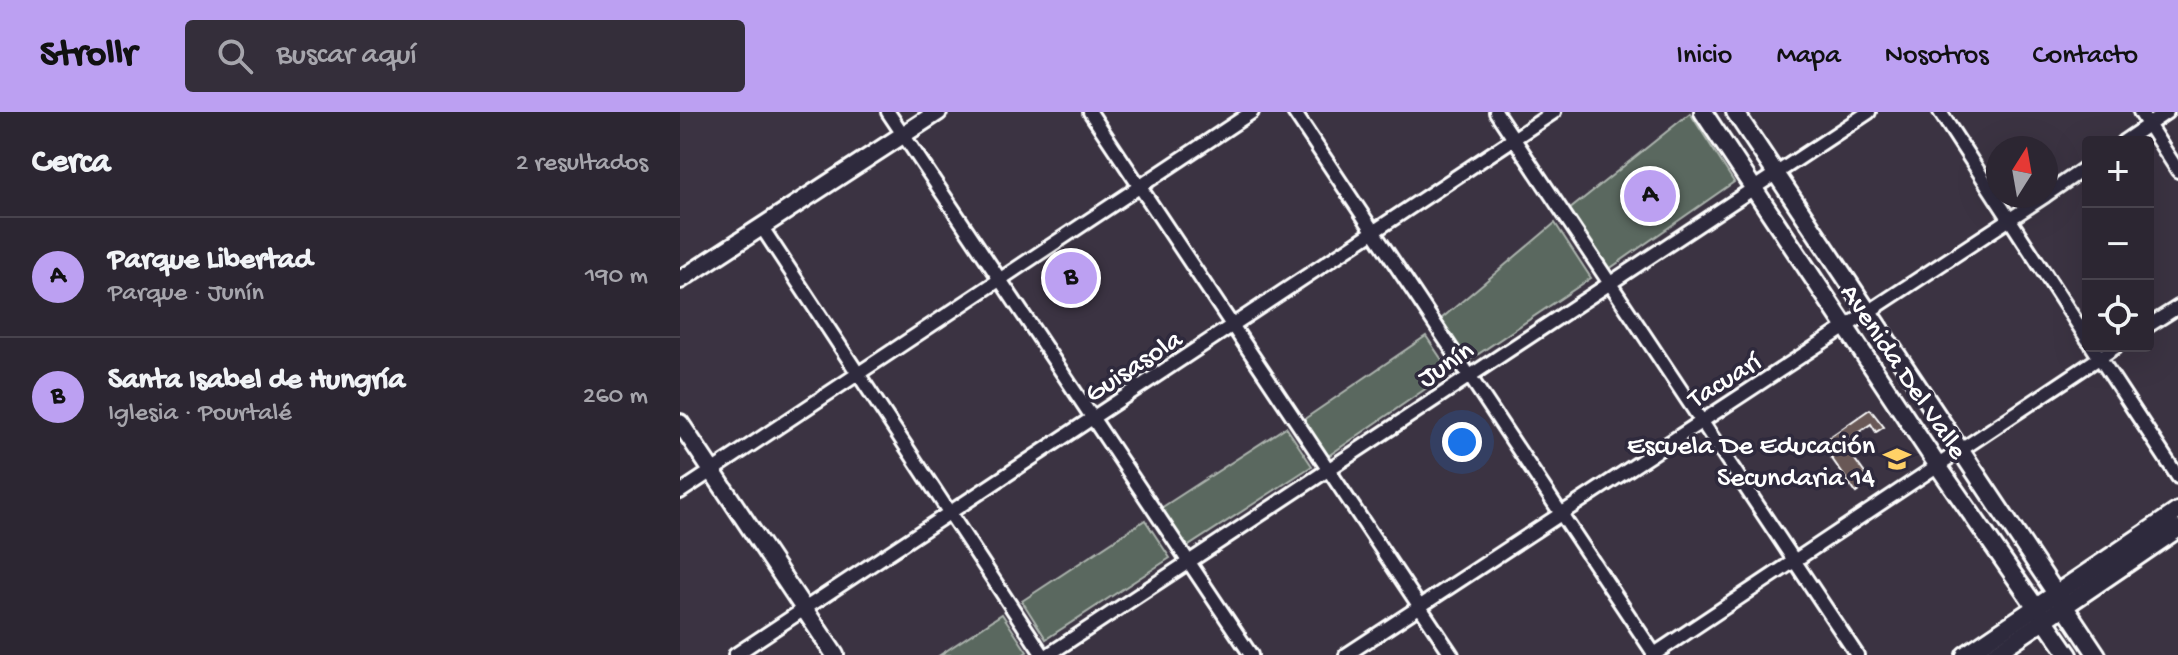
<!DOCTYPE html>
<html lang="es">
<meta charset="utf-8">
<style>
body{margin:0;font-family:"Gochi Hand",sans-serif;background:#342e3a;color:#f1f3f6}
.controls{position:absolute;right:24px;top:24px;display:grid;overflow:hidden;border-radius:8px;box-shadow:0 8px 32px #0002}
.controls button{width:72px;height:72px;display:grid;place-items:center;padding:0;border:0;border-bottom:2px solid #48434d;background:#2c2632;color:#f1f3f6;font:40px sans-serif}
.compass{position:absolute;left:1306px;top:24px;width:72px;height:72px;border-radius:50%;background:#2c2632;box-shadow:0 8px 32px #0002;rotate:11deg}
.you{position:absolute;left:782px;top:330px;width:28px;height:28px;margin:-20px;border:6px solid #fff;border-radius:50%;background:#1a73e8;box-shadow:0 0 0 12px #1a73e833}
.badge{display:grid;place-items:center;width:52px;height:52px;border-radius:50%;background:#bca0f2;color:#111;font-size:26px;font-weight:700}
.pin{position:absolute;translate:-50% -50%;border:4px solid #fff;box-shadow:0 2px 8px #0006}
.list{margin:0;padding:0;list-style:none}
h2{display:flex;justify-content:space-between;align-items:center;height:104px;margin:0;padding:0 32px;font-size:34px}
h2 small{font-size:26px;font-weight:400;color:#a6a5ac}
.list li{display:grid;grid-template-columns:52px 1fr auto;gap:24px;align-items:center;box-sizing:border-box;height:120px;padding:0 32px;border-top:2px solid #48434d}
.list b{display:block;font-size:30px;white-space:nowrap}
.list p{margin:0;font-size:26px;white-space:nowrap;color:#a6a5ac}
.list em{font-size:26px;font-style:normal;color:#a6a5ac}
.icon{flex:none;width:44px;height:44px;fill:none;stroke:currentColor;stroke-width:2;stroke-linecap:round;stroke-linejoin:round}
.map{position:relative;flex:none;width:1498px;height:543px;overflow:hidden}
header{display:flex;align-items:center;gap:48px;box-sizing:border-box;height:112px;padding:0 40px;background:#bca0f2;color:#111}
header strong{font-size:38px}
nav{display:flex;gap:44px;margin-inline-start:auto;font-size:28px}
.search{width:560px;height:72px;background:#342e3a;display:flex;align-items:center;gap:20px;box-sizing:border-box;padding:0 28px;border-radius:8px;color:#a6a5ac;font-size:30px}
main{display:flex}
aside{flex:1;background:#2c2632}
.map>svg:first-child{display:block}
.green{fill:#5a685e;stroke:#acb4ae;stroke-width:2}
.building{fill:#695957;stroke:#fff;stroke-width:2}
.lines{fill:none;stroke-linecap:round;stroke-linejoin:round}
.minor-casing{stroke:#fff;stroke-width:18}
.major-casing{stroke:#fff;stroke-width:22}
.minor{stroke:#2f2a3d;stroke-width:12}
.major{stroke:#2f2a3d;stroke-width:16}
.labels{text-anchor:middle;stroke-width:7;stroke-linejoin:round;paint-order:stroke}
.street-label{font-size:28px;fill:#fff;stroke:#2f2a3d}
.poi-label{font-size:28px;fill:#fff;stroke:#2f2a3d;text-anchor:end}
</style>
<header>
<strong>Strollr</strong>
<div class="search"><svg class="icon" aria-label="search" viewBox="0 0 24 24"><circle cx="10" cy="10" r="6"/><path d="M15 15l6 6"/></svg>Buscar aquí</div>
<nav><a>Inicio</a><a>Mapa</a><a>Nosotros</a><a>Contacto</a></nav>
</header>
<main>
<aside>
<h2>Cerca<small>2 resultados</small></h2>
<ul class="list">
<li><span class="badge">A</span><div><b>Parque Libertad</b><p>Parque · Junín</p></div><em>190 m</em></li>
<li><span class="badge">B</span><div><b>Santa Isabel de Hungría</b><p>Iglesia · Pourtalé</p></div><em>260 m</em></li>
</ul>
</aside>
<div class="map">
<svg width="1498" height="543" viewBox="0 0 1498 543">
<rect width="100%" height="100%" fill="#3b3342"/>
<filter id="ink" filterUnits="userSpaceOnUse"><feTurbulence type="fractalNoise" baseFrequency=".0125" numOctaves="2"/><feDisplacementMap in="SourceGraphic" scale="16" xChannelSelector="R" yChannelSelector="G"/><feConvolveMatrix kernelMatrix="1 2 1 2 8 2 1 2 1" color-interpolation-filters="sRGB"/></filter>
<g filter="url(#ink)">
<!-- green -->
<g class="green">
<polygon points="1010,1 1054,70 929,157 889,98"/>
<polygon points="875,111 911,166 788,249 761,207"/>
<polygon points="746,224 770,260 648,344 623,308"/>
<polygon points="606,315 632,354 507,435 481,396"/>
<polygon points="465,408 490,446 366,527 342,489"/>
<polygon points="322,502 347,540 342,543 260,543"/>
</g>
<!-- building -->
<polygon class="building" points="1190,297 1204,315 1196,320 1191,312 1163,331 1191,370 1176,381 1141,331"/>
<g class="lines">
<!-- minor casing -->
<g class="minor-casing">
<g id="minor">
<polyline points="208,0 571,543"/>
<polyline points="410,0 772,543"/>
<polyline points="614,0 975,543"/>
<polyline points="816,0 1177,543"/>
<polyline points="1260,0 1408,228"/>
<polyline points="1460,0 1498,59"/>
<polyline points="1443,30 1487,0"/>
<polyline points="1366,83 1408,54"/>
<polyline points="81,114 363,543"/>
<polyline points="1468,214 1498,195"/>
<polyline points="1412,234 1498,365"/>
<polyline points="0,380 572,0"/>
<polyline points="55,543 874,0"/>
<polyline points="368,543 1189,0"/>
<polyline points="666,543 1365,84"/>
<polyline points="973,543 1437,234"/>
</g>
</g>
<!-- major casing -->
<g class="major-casing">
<g id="major">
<polyline points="1023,0 1258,354 1389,543"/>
<polyline points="1055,0 1417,543"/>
<polyline points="0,168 258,0"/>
<polyline points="0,311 155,543"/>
<polyline points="1285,543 1498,399"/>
<polyline points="1313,543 1498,417"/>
</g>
</g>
<!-- minor -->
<use href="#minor" class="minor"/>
<!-- major -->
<use href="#major" class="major"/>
</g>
</g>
<!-- icons -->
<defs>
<g id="school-bare" transform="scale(2.16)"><path d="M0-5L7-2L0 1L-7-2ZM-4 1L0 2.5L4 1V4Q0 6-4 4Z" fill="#ffd166" stroke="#2f2a3d" stroke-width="2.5" paint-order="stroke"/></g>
</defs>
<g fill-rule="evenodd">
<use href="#school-bare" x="1217" y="347"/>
</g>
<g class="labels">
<!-- street labels -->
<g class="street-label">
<text transform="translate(764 250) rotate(-34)" y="10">Junín</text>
<text transform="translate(452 252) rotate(-33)" y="10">Guisasola</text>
<text transform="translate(1226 258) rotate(56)" y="10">Avenida Del Valle</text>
<text transform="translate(1043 266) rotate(-32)" y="10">Tacuarí</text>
</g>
<!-- poi labels -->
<g class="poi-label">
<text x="1195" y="341">Escuela De Educación<tspan x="1195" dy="32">Secundaria 14</tspan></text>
</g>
</g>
</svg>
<div class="controls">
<button>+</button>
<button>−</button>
<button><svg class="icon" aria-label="locate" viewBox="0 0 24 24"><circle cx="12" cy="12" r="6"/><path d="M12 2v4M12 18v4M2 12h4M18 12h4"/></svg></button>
</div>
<svg class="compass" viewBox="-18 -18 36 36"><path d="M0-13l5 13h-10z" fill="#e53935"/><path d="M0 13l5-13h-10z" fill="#a6a5ac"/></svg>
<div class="you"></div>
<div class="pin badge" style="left:970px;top:84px">A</div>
<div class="pin badge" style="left:391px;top:166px">B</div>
</div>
</main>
